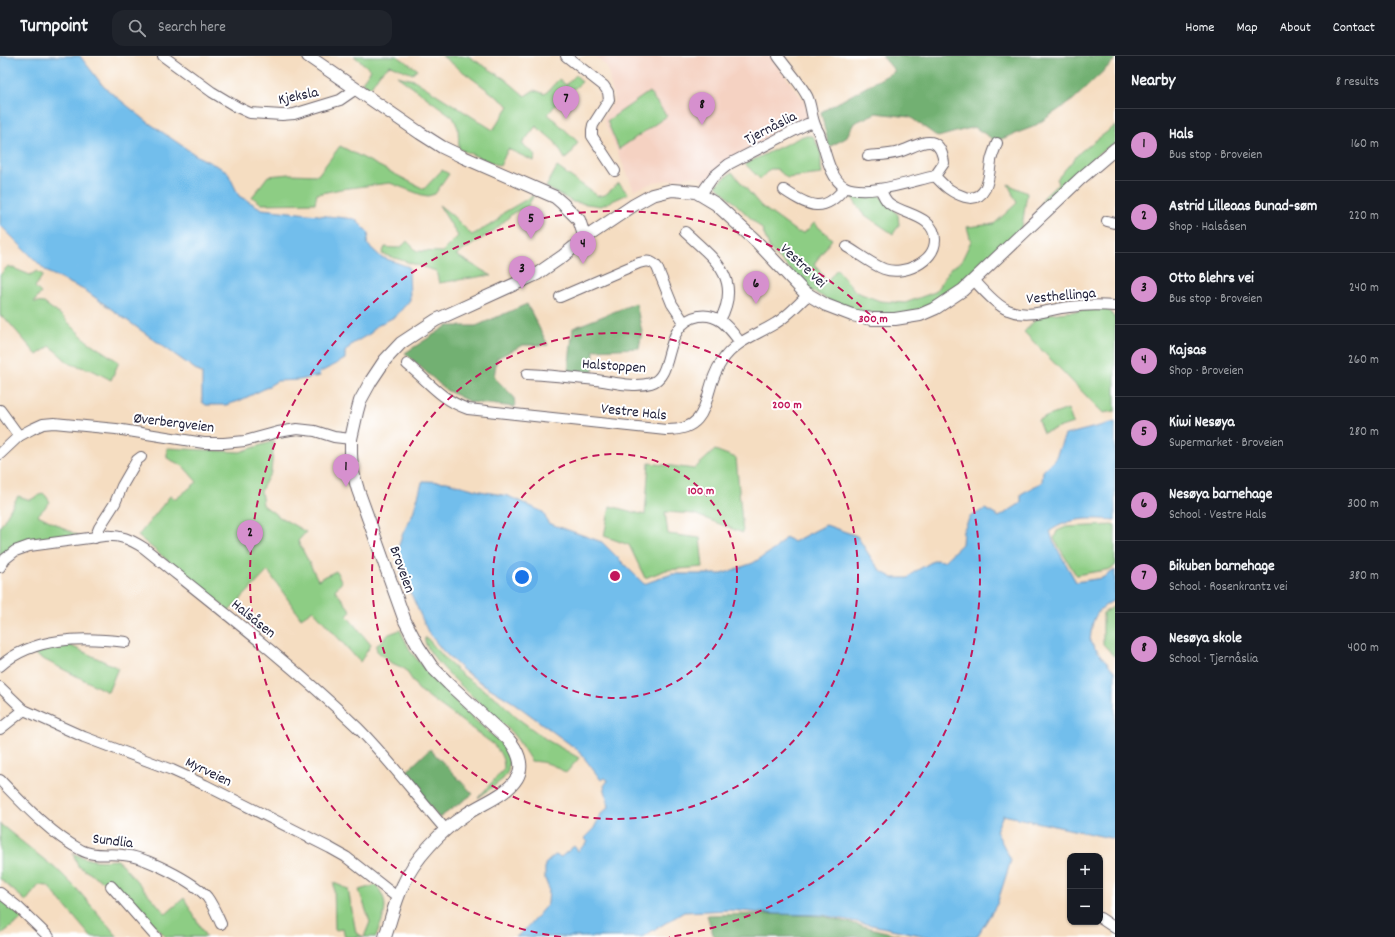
<!DOCTYPE html>
<meta charset="utf-8">
<style>
body{margin:0;font-family:Dekko,sans-serif;background:#20242c;color:#f1f3f6}
.controls{position:absolute;right:12px;bottom:12px;display:grid;overflow:hidden;border-radius:8px;box-shadow:0 1px 3px #0004}
.controls button{width:36px;height:36px;display:grid;place-items:center;padding:0;border:0;border-bottom:1px solid #363941;background:#171b24;color:#f1f3f6;font:20px sans-serif}
.you{position:absolute;left:522px;top:521px;width:14px;height:14px;margin:-10px;border:3px solid #fff;border-radius:50%;background:#1a73e8;box-shadow:0 0 0 6px #1a73e833}
.badge{display:grid;place-items:center;width:26px;height:26px;border-radius:50%;background:#d690ce;color:#111;font-size:13px;font-weight:700}
.pin{position:absolute;translate:-50% -33px;filter:drop-shadow(0 1px 2px #0008)}
.pin::after{content:'';position:absolute;top:21px;width:14px;height:12px;background:inherit;clip-path:polygon(0 0,100% 0,50% 100%)}
.list{margin:0;padding:0;list-style:none}
h2{display:flex;justify-content:space-between;align-items:center;height:52px;margin:0;padding:0 16px;font-size:17px}
h2 small{font-size:13px;font-weight:400;color:#9ea1a6}
.list li{display:grid;grid-template-columns:26px 1fr auto;gap:12px;align-items:center;box-sizing:border-box;height:72px;padding:0 16px;border-top:1px solid #363941}
.list b{display:block;font-size:15px;white-space:nowrap}
.list p{margin:0;font-size:13px;white-space:nowrap;color:#9ea1a6}
.list em{font-size:13px;font-style:normal;color:#9ea1a6}
.icon{flex:none;width:22px;height:22px;fill:none;stroke:currentColor;stroke-width:2;stroke-linecap:round;stroke-linejoin:round}
.map{position:relative;flex:none;width:1115px;height:881px;overflow:hidden}
header{display:flex;align-items:center;gap:24px;box-sizing:border-box;height:56px;padding:0 20px;background:#171b24;border-bottom:1px solid #363941}
header strong{font-size:19px}
nav{display:flex;gap:22px;margin-inline-start:auto;font-size:14px}
.search{width:280px;height:36px;background:#20242c;display:flex;align-items:center;gap:10px;box-sizing:border-box;padding:0 14px;border-radius:12px;color:#9ea1a6;font-size:15px}
main{display:flex}
aside{flex:1;background:#171b24}
.map>svg:first-child{display:block}
.built{fill:#f5d2c2}
.green{fill:#8dcd84;stroke:#587860}
.forest{fill:#72b072;stroke:#4a6956}
.water{fill:#72beec;stroke:#4a7094}
.lines{fill:none;stroke-linecap:round;stroke-linejoin:round}
.minor-casing{stroke:#6c636a;stroke-width:12}
.tertiary-casing{stroke:#6c636a;stroke-width:14}
.minor{stroke:#fff;stroke-width:10}
.tertiary{stroke:#fff;stroke-width:12}
.ring{fill:none;stroke:#c2185b;stroke-width:2;stroke-dasharray:7 5}
.labels{text-anchor:middle;stroke-width:4;stroke-linejoin:round;paint-order:stroke}
.street-label{font-size:15px;fill:#22223b;stroke:#fff}
.centre{fill:#c2185b;stroke:#fff;stroke-width:2}
.ring-label{font-size:12px;text-anchor:middle;font-weight:bold;fill:#c2185b;stroke:#fff;stroke-width:4;stroke-linejoin:round;paint-order:stroke}
</style>
<header>
<strong>Turnpoint</strong>
<div class="search"><svg class="icon" aria-label="search" viewBox="0 0 24 24"><circle cx="10" cy="10" r="6"/><path d="M15 15l6 6"/></svg>Search here</div>
<nav><a>Home</a><a>Map</a><a>About</a><a>Contact</a></nav>
</header>
<main>
<div class="map">
<svg width="1115" height="881" viewBox="0 0 1115 881">
<rect width="100%" height="100%" fill="#fff"/>
<filter id="ink" filterUnits="userSpaceOnUse"><feTurbulence type="fractalNoise" baseFrequency=".025" numOctaves="2"/><feDisplacementMap in="SourceGraphic" scale="8" xChannelSelector="R" yChannelSelector="G"/><feConvolveMatrix kernelMatrix="1 2 1 2 8 2 1 2 1" color-interpolation-filters="sRGB"/></filter>
<filter id="wash" filterUnits="userSpaceOnUse"><feTurbulence type="fractalNoise" baseFrequency=".012" numOctaves="4" result="noise"/><feDisplacementMap in="SourceGraphic" scale="16" xChannelSelector="R" yChannelSelector="G"/><feGaussianBlur stdDeviation="0.9" result="paint"/><feColorMatrix in="noise" values="0 0 0 0 0 0 0 0 0 0 0 0 0 0 0 0 0 1.4 0 .05"/><feComposite in="paint" operator="in"/></filter>
<g filter="url(#wash)">
<rect width="100%" height="100%" fill="#f5ddc1"/>
<!-- built -->
<polygon class="built" points="597,0 770,0 804,45 808,57 807,62 803,66 705,125 697,120 689,121 655,126 634,134 603,63 614,45 607,11 596,1"/>
<!-- green -->
<g class="green">
<polygon points="354,0 397,0 417,13 413,18 390,9 380,17 370,32 362,26 371,14"/>
<polygon points="442,0 468,0 505,23 525,40 534,34 545,38 559,23 566,29 576,19 582,26 558,46 548,58 578,86 571,98 565,103 555,86 536,70 522,88 535,98 534,105 508,93 500,110 459,93 458,72 453,61 397,20 414,24 493,74 509,50"/>
<polygon points="649,36 667,60 619,93 607,65"/>
<polygon points="1115,70 1115,87 1098,98 1048,145 1041,148 1044,141 1059,127 1057,123 1080,96"/>
<polygon points="803,80 813,80 821,97 821,112 822,118 787,122 777,113 770,113 760,123 745,108"/>
<polygon points="340,90 424,133 442,114 449,118 435,138 428,140 422,139 390,127 341,133 317,138 315,147 262,148 252,141 268,120 290,118 318,119"/>
<polygon points="557,111 598,140 605,139 619,127 628,138 601,150 573,146 546,131"/>
<polygon points="732,116 761,150 797,176 804,177 814,167 832,183 814,208 827,225 837,213 856,236 880,245 905,247 935,236 951,212 961,206 971,185 967,171 994,168 1017,147 1008,128 1027,137 1022,171 971,222 933,250 897,260 850,255 810,234 770,193 762,173 716,129"/>
<polygon points="848,135 878,138 893,152 898,159 899,169 893,178 862,157"/>
<path d="M534 139 528 150 513 157 495 174 456 199 492 220H484L439 227 436 215 382 198 385 191C396 192 400 194 407 185L417 195 442 196 458 180 439 149 452 159 472 179 496 166 503 157Z"/>
<polygon points="8,210 30,219 37,215 43,219 35,231 41,237 34,246 44,247 62,260 87,285 119,306 111,324 92,314 70,308 50,290 37,299 5,262 0,260 0,219"/>
<polygon points="1106,252 1115,261 1115,355 1103,357 1024,276 1036,263 1048,258"/>
<polygon points="1068,353 1073,367 1043,377 1038,364"/>
<polygon points="274,385 271,416 261,434 263,449 278,460 306,476 298,485 318,524 336,515 342,526 335,534 351,555 347,560 371,589 360,606 313,554 301,562 268,515 229,555 138,480 170,440 176,443 197,426 183,410 167,402 167,392 240,396"/>
<polygon points="715,394 736,402 743,477 694,458 665,456 668,478 700,482 703,511 666,514 645,522 629,489 604,480 610,450 645,459 649,407 694,413"/>
<polygon points="43,437 46,440 50,446 38,459 79,480 12,493 0,500 0,471 18,440 30,444"/>
<polygon points="1115,469 1115,510 1111,513 1076,519 1054,483 1057,475 1066,471"/>
<polygon points="1115,550 1115,601 1103,588 1103,557"/>
<path d="M400 574 411 596 433 623 474 663 499 685 506 695 509 706 508 715 503 723 478 742 504 713C504 702 500 696 493 688L418 633 405 613 390 606 377 595 376 590 389 578Z"/>
<path d="M425 582H427L449 607 465 621 499 644 516 661 547 684 579 702 566 717C553 708 546 706 531 705 525 696 520 686 512 677 498 661 421 600 425 582Z"/>
<polygon points="69,589 118,612 108,636 31,597"/>
<polygon points="0,768 61,817 77,833 118,881 91,881 48,830 39,829 26,845 0,823"/>
<path d="M73 797C91 806 99 805 118 804L166 858 184 842 206 881H166L126 840 78 810Z"/>
<path d="M334 827 348 833 356 877 364 881 370 866 359 834 376 829C392 849 383 860 376 881H345L343 873 335 874Z"/>
<polygon points="0,841 22,863 0,879"/>
</g>
<!-- forest -->
<g class="forest">
<polygon points="882,0 1115,0 1115,4 1073,44 1033,71 996,85 974,71 938,81 910,61 876,57 854,67 846,82 829,91 821,56 895,15"/>
<polygon points="636,247 642,276 639,292 594,294 593,316 568,315 573,272"/>
<polygon points="527,248 548,289 523,289 497,302 494,321 514,341 515,351 470,346 446,334 405,297 447,270 476,270"/>
<polygon points="430,693 473,738 439,762 404,718"/>
<polygon points="774,858 823,860 902,880 902,881 714,881 707,859"/>
</g>
<!-- water -->
<g class="water">
<polygon points="0,0 80,0 104,31 149,67 197,100 227,115 239,140 262,153 355,163 369,177 367,188 381,201 409,211 410,244 396,260 375,271 371,277 352,288 345,296 345,303 319,317 320,320 299,324 277,325 264,333 239,345 226,349 206,349 202,346 202,318 86,235 47,216 0,169"/>
<path d="M1115 366V464C1090 462 1071 461 1050 475L1053 485 1076 526 1102 522 1115 514V544C1094 554 1092 564 1090 586L1115 616V783L1003 759 996 775 1011 804 997 848 978 879 974 881H930L823 859 776 858 730 854 684 856 642 881H516L528 871 548 847 549 833 545 823V808L555 799 561 801 574 790 578 795 588 786 584 782 594 772 601 758 609 751 604 730 608 724 605 722 601 724 579 695 514 647 483 628 463 614 443 595 428 576 404 522 399 498V489L403 477 413 457 422 427 425 425 447 426 480 435 508 440 543 456 548 467 602 486 644 528 672 518H722L753 507 775 493 786 481 793 486 826 469 857 480 873 505 882 516 893 522H908L914 516 935 504 944 505 962 488 963 475 970 461 985 453 999 461 1021 447V438L1042 426 1043 415 1055 403 1065 379Z"/>
</g>
</g>
<g filter="url(#ink)">
<g class="lines">
<!-- minor casing -->
<g class="minor-casing">
<g id="minor">
<polyline points="163,0 212,36 237,51 250,57 282,59 294,58 340,44 356,33"/>
<polyline points="566,0 604,30 608,36 609,44 593,69 592,74 592,80 615,115"/>
<path d="M778 0C787 13 799 25 807 40 811 48 811 57 814 66 815 70 817 73 819 77 825 92 829 123 845 131 867 141 912 125 935 120L944 107C939 72 918 90 899 96 889 99 878 99 868 100"/>
<path d="M935 120C944 130 952 137 965 141 988 147 989 120 991 105 992 99 995 93 997 87"/>
<path d="M784 134C809 151 825 158 845 131"/>
<polyline points="701,138 713,121 729,108 807,68 814,67"/>
<polyline points="1107,165 1115,167"/>
<path d="M685 176C713 202 743 222 720 264"/>
<path d="M847 191C859 198 871 208 884 213 903 220 935 206 935 184 935 160 905 159 890 148 885 145 883 138 880 133"/>
<path d="M974 224C982 233 997 250 1008 254 1029 263 1048 253 1069 251 1084 249 1100 249 1115 250"/>
<path d="M560 241 639 207C646 205 652 204 657 211L672 248 684 266"/>
<path d="M407 308C428 325 441 344 468 353L666 374C715 375 701 334 722 305 735 285 757 279 776 267 788 260 798 248 808 239"/>
<path d="M527 318C550 319 573 322 596 324 613 326 634 332 651 327 676 320 661 267 699 260 719 257 729 272 740 286"/>
<polyline points="0,354 19,380"/>
<polyline points="0,398 19,380 32,373 43,368 54,367 116,373 204,387 224,387 245,385 278,376 297,373 315,375 334,381 351,383"/>
<polyline points="95,482 99,472 115,447 122,430 137,404 141,401"/>
<path d="M0 511 5 503 15 495 29 490 104 480C121 479 130 483 144 492 216 550 290 607 357 671 389 703 416 740 446 774"/>
<path d="M0 610C34 580 83 581 126 586"/>
<polyline points="0,631 24,654 84,681 172,714 205,729 330,792 346,801 398,842"/>
<polyline points="0,673 24,654"/>
<path d="M0 724C23 748 52 779 81 794 93 801 110 797 123 799 144 800 193 825 207 841 213 849 217 859 221 868"/>
<polyline points="111,830 156,881"/>
<polyline points="0,837 19,852 49,881"/>
<polyline points="1100,862 1115,872"/>
</g>
</g>
<!-- tertiary casing -->
<g class="tertiary-casing">
<g id="tertiary">
<polyline points="308,0 420,77 442,91 463,101 555,141 562,147 579,164 585,182"/>
<path d="M385 881C391 864 395 845 403 829 414 803 442 774 465 759 482 747 506 740 517 722 525 709 517 693 508 683L449 628 432 611 418 590 405 565 358 434 352 413 351 398V383L357 356 360 345 371 325 385 304 401 287 436 264 537 218 563 200 585 182 634 149 652 139 672 134 696 136 716 148 756 185 804 236 826 249 852 259 872 263H895L920 259 936 252 963 234 1080 123 1115 93"/>
</g>
</g>
<!-- minor -->
<use href="#minor" class="minor"/>
<!-- tertiary -->
<use href="#tertiary" class="tertiary"/>
</g>
</g>
<!-- distance rings -->
<g class="ring">
<circle cx="615" cy="520" r="122"/>
<circle cx="615" cy="520" r="243"/>
<path d="M561 881A365 365 0 1 1 669 881"/>
</g>
<g class="labels">
<!-- street labels -->
<g class="street-label">
<text transform="translate(298 39) rotate(-12)" y="5">Kjeksla</text>
<text transform="translate(770 71) rotate(-27)" y="5">Tjernåslia</text>
<text transform="translate(804 209) rotate(43)" y="5">Vestre vei</text>
<text transform="translate(1061 239) rotate(-5)" y="5">Vesthellinga</text>
<text transform="translate(614 309) rotate(4)" y="5">Halstoppen</text>
<text transform="translate(634 355) rotate(6)" y="5">Vestre Hals</text>
<text transform="translate(174 366) rotate(7)" y="5">Øverbergveien</text>
<text transform="translate(403 513) rotate(70)" y="5">Broveien</text>
<text transform="translate(254 562) rotate(39)" y="5">Halsåsen</text>
<text transform="translate(209 715) rotate(26)" y="5">Myrveien</text>
<text transform="translate(113 784) rotate(7)" y="5">Sundlia</text>
</g>
</g>
<circle cx="615" cy="520" r="6" class="centre"/>
<g class="ring-label">
<text x="873" y="266">300 m</text>
<text x="787" y="352">200 m</text>
<text x="701" y="438">100 m</text>
</g>
</svg>
<div class="controls">
<button>+</button>
<button>−</button>
</div>
<div class="you"></div>
<div class="pin badge" style="left:346px;top:431px">1</div>
<div class="pin badge" style="left:250px;top:497px">2</div>
<div class="pin badge" style="left:522px;top:233px">3</div>
<div class="pin badge" style="left:583px;top:208px">4</div>
<div class="pin badge" style="left:531px;top:183px">5</div>
<div class="pin badge" style="left:756px;top:248px">6</div>
<div class="pin badge" style="left:566px;top:63px">7</div>
<div class="pin badge" style="left:702px;top:69px">8</div>
</div>
<aside>
<h2>Nearby<small>8 results</small></h2>
<ul class="list">
<li><span class="badge">1</span><div><b>Hals</b><p>Bus stop · Broveien</p></div><em>160 m</em></li>
<li><span class="badge">2</span><div><b>Astrid Lilleaas Bunad-søm</b><p>Shop · Halsåsen</p></div><em>220 m</em></li>
<li><span class="badge">3</span><div><b>Otto Blehrs vei</b><p>Bus stop · Broveien</p></div><em>240 m</em></li>
<li><span class="badge">4</span><div><b>Kajsas</b><p>Shop · Broveien</p></div><em>260 m</em></li>
<li><span class="badge">5</span><div><b>Kiwi Nesøya</b><p>Supermarket · Broveien</p></div><em>280 m</em></li>
<li><span class="badge">6</span><div><b>Nesøya barnehage</b><p>School · Vestre Hals</p></div><em>300 m</em></li>
<li><span class="badge">7</span><div><b>Bikuben barnehage</b><p>School · Rosenkrantz vei</p></div><em>380 m</em></li>
<li><span class="badge">8</span><div><b>Nesøya skole</b><p>School · Tjernåslia</p></div><em>400 m</em></li>
</ul>
</aside>
</main>
